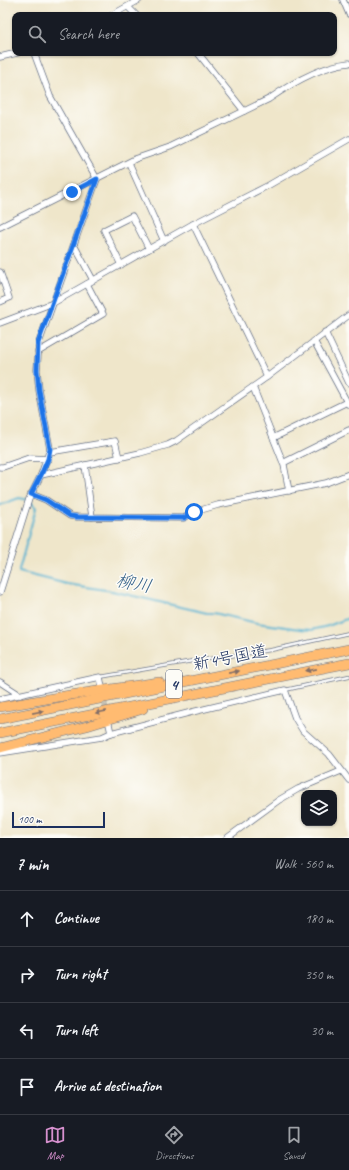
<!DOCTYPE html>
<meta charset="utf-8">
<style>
body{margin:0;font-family:Caveat,"Klee One",sans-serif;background:#242831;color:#f1f3f6}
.controls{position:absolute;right:12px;bottom:12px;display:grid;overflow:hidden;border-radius:8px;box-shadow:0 1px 3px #0004}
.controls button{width:36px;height:36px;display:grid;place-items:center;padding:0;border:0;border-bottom:1px solid #363941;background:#171b24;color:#f1f3f6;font:20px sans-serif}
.scale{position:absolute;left:12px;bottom:10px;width:93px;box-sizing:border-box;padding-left:4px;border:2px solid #1b2f5e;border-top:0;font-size:11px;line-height:14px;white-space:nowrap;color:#1b2f5e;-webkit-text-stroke:3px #fdfcf7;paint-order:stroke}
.stop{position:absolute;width:12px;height:12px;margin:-9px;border:3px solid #1a73e8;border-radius:50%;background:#fff}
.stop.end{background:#1a73e8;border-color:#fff;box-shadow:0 1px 4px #0008}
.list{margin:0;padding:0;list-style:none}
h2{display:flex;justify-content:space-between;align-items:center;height:52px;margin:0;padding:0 16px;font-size:17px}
h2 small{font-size:13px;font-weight:400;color:#9ea1a6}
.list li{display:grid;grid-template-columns:26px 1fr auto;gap:12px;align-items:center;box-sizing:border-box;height:56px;padding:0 16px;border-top:1px solid #363941}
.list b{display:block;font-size:15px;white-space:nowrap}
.list em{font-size:13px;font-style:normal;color:#9ea1a6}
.icon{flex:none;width:22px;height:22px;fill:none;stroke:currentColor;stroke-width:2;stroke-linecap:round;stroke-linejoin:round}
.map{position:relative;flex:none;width:349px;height:838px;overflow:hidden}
.search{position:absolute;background:#171b24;box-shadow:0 1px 3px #0004;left:12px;right:12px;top:12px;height:44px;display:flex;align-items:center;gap:10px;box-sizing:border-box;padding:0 14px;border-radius:8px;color:#9ea1a6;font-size:15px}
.sheet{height:276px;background:#171b24}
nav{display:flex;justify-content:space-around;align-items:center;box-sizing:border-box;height:56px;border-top:1px solid #363941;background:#171b24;font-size:11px;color:#9ea1a6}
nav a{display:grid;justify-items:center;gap:2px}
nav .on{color:#d690ce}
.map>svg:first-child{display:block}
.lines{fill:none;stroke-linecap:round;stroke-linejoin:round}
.stream{stroke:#53b2d1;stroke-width:2}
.minor-tunnel{stroke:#c5c1b4;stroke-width:5.5;stroke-dasharray:5.5 3;stroke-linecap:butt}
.service-casing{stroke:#656f84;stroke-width:4}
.minor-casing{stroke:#656f84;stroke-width:7}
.trunk-casing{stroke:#656f84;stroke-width:10}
.service{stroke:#fff;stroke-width:2.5}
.minor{stroke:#fff;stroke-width:5.5}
.trunk{stroke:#ffbb71;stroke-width:9}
.oneway{fill:#826e67}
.route{stroke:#1a73e8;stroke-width:5}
.labels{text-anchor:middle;stroke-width:3;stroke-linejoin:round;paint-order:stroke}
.shield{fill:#fdfcf7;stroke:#5f6c8c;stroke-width:1}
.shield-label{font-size:16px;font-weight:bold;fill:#1b2f5e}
.street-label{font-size:17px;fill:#1b2f5e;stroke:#fdfcf7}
.water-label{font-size:18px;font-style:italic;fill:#2f5d86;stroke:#fdfcf7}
</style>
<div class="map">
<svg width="349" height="838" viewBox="0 0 349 838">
<rect width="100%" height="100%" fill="#fdfcf7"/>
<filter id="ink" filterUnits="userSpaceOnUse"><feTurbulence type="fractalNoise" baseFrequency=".025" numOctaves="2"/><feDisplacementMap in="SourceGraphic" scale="8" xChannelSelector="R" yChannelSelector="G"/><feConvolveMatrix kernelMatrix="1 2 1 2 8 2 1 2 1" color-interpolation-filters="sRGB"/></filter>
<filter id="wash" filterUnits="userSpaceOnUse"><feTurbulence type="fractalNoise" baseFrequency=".012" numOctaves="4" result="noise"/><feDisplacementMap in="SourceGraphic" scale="16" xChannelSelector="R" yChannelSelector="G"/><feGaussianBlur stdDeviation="0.9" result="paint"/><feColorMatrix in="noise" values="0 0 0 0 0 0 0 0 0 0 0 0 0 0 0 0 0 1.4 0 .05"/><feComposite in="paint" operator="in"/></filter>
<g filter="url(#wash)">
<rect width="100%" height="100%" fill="#efe6ca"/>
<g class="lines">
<!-- stream -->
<polyline class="stream" points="0,505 19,498 29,500 36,508 19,570 19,572 67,584 112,591 207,613 214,613 257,623 300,629 311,630 328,626 349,618"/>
</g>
</g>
<g filter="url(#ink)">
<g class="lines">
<!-- minor-tunnel -->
<polyline class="minor-tunnel" points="103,695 107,714"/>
<!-- service casing -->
<g class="service-casing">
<g id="service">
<polyline points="100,677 187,662 271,650 349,633"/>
<polyline points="285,690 349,676"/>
</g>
</g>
<!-- minor casing -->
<g class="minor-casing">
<g id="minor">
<polyline points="343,0 349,14"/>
<polyline points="128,7 136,15"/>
<polyline points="112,15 139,0"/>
<polyline points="198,53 244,111"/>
<polyline points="0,57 17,53"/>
<polyline points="129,163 164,241"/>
<polyline points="193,224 267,377"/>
<path d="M0 227 135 159 170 147 269 99C292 83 321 66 349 63"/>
<polyline points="74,245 93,280"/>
<polyline points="121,265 104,230 132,216 149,249"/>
<polyline points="0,272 9,298 0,302"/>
<polyline points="0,323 53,303 193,224 269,185 349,139"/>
<polyline points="325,332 349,383"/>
<polyline points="314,341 348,404"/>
<polyline points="38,352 103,314 87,284"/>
<polyline points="253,387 284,465 289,491"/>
<polyline points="273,438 347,402"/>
<polyline points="50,452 115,441 119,458"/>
<polyline points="283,463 349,430"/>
<polyline points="85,465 92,517"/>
<polyline points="0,467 3,467 29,458 48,459"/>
<polyline points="41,475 140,453 168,445 176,441 267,377 349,315"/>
<polyline points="31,494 46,500 70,516 77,517 184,518 194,512 218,505 326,483 349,474"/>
<polyline points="0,592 29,499 41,475 50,449 39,390 37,370 39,343 97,179 50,96 34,53"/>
<polyline points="0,682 20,695"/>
<polyline points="0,699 100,677 102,687"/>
<polyline points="109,724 111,733"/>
<polyline points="0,753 102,737 111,733 192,712 285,690 295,718 303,731 329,754 349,780"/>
<polyline points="227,838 279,800 298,789 341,771"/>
</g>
</g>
<!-- trunk casing -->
<g class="trunk-casing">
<g id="trunk">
<polyline points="0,707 70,695 159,682"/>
<polyline points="0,719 349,649"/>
<polyline points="0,733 349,663"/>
<polyline points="0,748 87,726 143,709"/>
</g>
</g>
<!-- service -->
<use href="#service" class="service"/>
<!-- minor -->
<use href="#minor" class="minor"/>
<!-- trunk -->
<use href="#trunk" class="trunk"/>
</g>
<!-- one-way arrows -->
<defs><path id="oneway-solid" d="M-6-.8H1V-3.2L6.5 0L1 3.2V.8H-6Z"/></defs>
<g class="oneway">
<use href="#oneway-solid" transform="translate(311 670) rotate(169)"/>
<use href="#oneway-solid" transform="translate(234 672) rotate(-11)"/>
<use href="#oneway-solid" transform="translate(38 712) rotate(-11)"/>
<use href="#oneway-solid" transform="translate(101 712) rotate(169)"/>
</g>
</g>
<g class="lines" filter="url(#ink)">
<!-- route -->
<polyline class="route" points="72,192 97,179 38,343 37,370 39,390 50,449 48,459 41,475 31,494 46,500 70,516 77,517 184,518 194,512"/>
</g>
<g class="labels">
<!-- shield labels -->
<rect class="shield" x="166" y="670" width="16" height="28" rx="3"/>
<g class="shield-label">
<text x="174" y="690">4</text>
</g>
<!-- street labels -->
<g class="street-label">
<text transform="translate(230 657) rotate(-11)" y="6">新4号国道</text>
</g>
<!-- water labels -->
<g class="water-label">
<text transform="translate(134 583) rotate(12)" y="6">柳川</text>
</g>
</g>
</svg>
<div class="controls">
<button><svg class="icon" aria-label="layers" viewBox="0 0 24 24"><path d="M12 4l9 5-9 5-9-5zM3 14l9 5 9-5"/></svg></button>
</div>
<div class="scale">100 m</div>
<div class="stop" style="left:194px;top:512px"></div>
<div class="stop end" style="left:72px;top:192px"></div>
<div class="search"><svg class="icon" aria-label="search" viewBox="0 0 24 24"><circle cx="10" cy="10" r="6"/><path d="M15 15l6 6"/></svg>Search here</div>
</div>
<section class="sheet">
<h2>7 min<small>Walk · 560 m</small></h2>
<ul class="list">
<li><svg class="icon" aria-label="ahead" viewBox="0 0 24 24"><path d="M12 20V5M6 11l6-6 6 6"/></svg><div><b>Continue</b></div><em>180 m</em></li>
<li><svg class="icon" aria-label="right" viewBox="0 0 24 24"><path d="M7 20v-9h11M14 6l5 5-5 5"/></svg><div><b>Turn right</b></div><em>350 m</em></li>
<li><svg class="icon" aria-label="left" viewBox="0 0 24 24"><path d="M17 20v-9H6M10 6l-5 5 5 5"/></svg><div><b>Turn left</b></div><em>30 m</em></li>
<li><svg class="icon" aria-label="arrive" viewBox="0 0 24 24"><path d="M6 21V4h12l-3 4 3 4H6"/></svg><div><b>Arrive at destination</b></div></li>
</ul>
</section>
<nav>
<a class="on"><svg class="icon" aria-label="map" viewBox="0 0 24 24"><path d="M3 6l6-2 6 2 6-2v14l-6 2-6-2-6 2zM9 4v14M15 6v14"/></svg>Map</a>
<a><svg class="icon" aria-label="directions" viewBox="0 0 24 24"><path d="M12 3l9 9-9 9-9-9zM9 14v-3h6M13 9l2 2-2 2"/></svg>Directions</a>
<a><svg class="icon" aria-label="saved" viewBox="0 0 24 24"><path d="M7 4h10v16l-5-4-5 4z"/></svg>Saved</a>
</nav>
